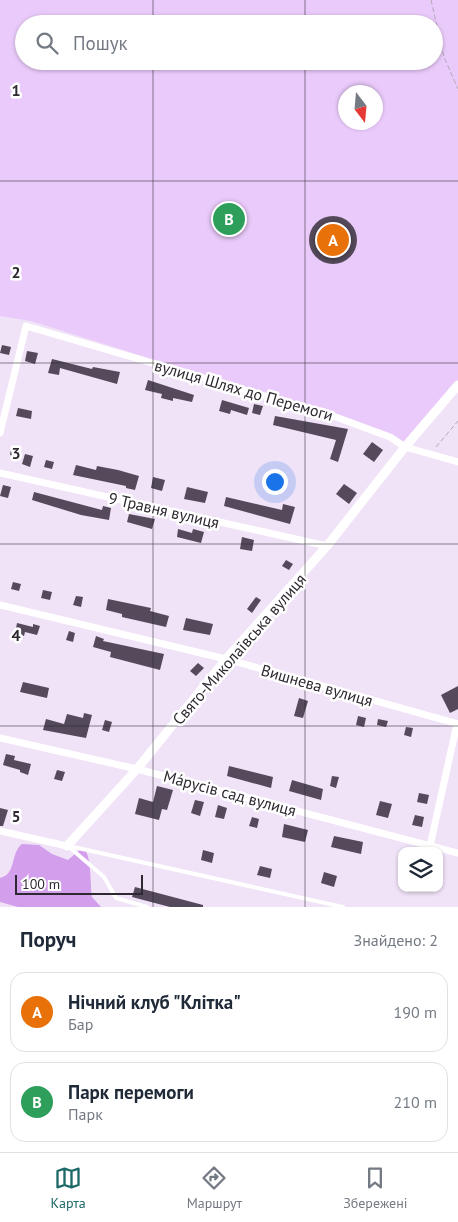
<!DOCTYPE html>
<html lang="uk">
<meta charset="utf-8">
<style>
body{margin:0;font-family:"PT Sans",sans-serif;background:#f6f6f7;color:#1f2937}
.controls{position:absolute;right:15px;bottom:15px;display:grid;overflow:hidden;border-radius:10px;box-shadow:0 1px 4px #0004}
.controls button{width:45px;height:45px;display:grid;place-items:center;padding:0;border:0;border-bottom:1px solid #e0e1e3;background:#fff;color:#1f2937;font:25px sans-serif}
.compass{position:absolute;left:338px;top:85px;width:45px;height:45px;border-radius:50%;background:#fff;box-shadow:0 1px 4px #0004;rotate:164deg}
.scale{position:absolute;left:15px;bottom:12px;width:128px;box-sizing:border-box;padding-left:5px;border:2px solid #2e2931;border-top:0;font-size:14px;line-height:18px;white-space:nowrap;color:#2e2931;-webkit-text-stroke:4px #fff;paint-order:stroke}
.you{position:absolute;left:274px;top:481px;width:18px;height:18px;margin:-12px;border:4px solid #fff;border-radius:50%;background:#1a73e8;box-shadow:0 0 0 8px #1a73e833}
.badge{display:grid;place-items:center;width:32px;height:32px;border-radius:50%;background:#1c6967;color:#fff;font-size:16px;font-weight:700}
.pin{position:absolute;translate:-50% -50%;border:2px solid #fff;box-shadow:0 1px 5px #0006}
.list{margin:0;padding:0;list-style:none}
h2{display:flex;justify-content:space-between;align-items:center;height:65px;margin:0;padding:0 20px;font-size:21px}
h2 small{font-size:16px;font-weight:400;color:#747a83}
.list li{display:grid;grid-template-columns:32px 1fr auto;gap:15px;align-items:center;box-sizing:border-box;height:80px;margin:0 10px 10px;padding:0 10px;border:1px solid #e0e1e3;border-radius:15px}
.list b{display:block;font-size:19px;white-space:nowrap}
.list p{margin:0;font-size:16px;white-space:nowrap;color:#747a83}
.list em{font-size:16px;font-style:normal;color:#747a83}
.icon{flex:none;width:28px;height:28px;fill:none;stroke:currentColor;stroke-width:2;stroke-linecap:round;stroke-linejoin:round}
.map{position:relative;flex:none;width:458px;height:907px;overflow:hidden}
.search{position:absolute;background:#fff;box-shadow:0 1px 4px #0004;left:15px;right:15px;top:15px;height:55px;display:flex;align-items:center;gap:12px;box-sizing:border-box;padding:0 18px;border-radius:28px;color:#747a83;font-size:19px}
.sheet{height:245px;background:#fff}
nav{display:flex;justify-content:space-around;align-items:center;box-sizing:border-box;height:70px;border-top:1px solid #e0e1e3;background:#fff;font-size:14px;color:#747a83}
nav a{display:grid;justify-items:center;gap:2px}
nav .on{color:#1c6967}
.map>svg:first-child{display:block}
.green{fill:#eacafa;fill-rule:evenodd}
.forest{fill:#d39eec}
.building{fill:#554a5b}
.lines{fill:none;stroke-linecap:round;stroke-linejoin:round}
.path{stroke:#b3a8b9;stroke-width:1;stroke-dasharray:5 2.5;stroke-linecap:butt}
.service{stroke:#fff;stroke-width:4}
.minor{stroke:#fff;stroke-width:7}
.tertiary{stroke:#fff;stroke-width:9}
.grid{fill:none;stroke:#2e2931;stroke-width:1;stroke-opacity:0.55}
.labels{text-anchor:middle;stroke-width:5;stroke-linejoin:round;paint-order:stroke}
.street-label{font-size:16px;fill:#2e2931;stroke:#fff}
.grid-label{font-size:16px;text-anchor:middle;font-weight:bold;fill:#2e2931;stroke:#fff;stroke-width:5;stroke-linejoin:round;paint-order:stroke}
</style>
<div class="map">
<svg width="458" height="907" viewBox="0 0 458 907">
<rect width="100%" height="100%" fill="#f0e2f7"/>
<!-- green -->
<path class="green" d="M0 0H458V385L405 447 333 416 31 321 0 316ZM24 24H434V61H24ZM346 92H376V122H346Z"/>
<!-- forest -->
<path class="forest" d="M22 844 39 845 52 854 68 860 83 847C92 855 90 884 92 897L101 907H18L0 902V878C17 874 10 853 22 844Z"/>
<!-- building -->
<g class="building">
<circle cx="333" cy="240" r="24"/>
<polygon points="2,345 11,347 9,355 0,353"/>
<polygon points="27,351 38,353 35,364 25,361"/>
<polygon points="52,359 92,369 93,367 120,372 117,384 60,368 59,375 48,373"/>
<polygon points="148,380 194,395 192,402 173,398 173,401 161,398 162,394 145,390"/>
<polygon points="222,400 249,408 247,415 231,410 230,414 219,411"/>
<polygon points="254,404 263,406 260,415 252,413"/>
<polygon points="18,408 32,411 31,419 16,416"/>
<polygon points="275,416 348,429 338,462 330,459 336,440 273,425"/>
<polygon points="372,442 383,450 374,462 363,454"/>
<polygon points="11,449 19,451 17,457 10,455"/>
<polygon points="25,454 33,456 30,467 22,464"/>
<polygon points="46,460 54,462 52,469 44,467"/>
<polygon points="76,465 96,470 97,466 118,470 139,476 135,490 126,488 126,486 73,475"/>
<polygon points="153,477 165,480 162,491 151,488"/>
<polygon points="344,484 357,493 349,504 336,494"/>
<polygon points="3,485 11,487 8,498 0,496"/>
<polygon points="187,487 208,492 205,503 184,499"/>
<polygon points="34,492 102,510 103,506 111,508 109,520 81,515 32,500"/>
<polygon points="226,497 282,510 283,504 295,507 290,524 224,506"/>
<polygon points="129,514 155,519 152,529 127,522"/>
<polygon points="178,529 192,533 193,529 204,532 201,543 177,537"/>
<polygon points="242,537 254,540 252,551 240,549"/>
<polygon points="286,560 293,564 289,570 282,566"/>
<polygon points="13,582 21,584 19,591 11,589"/>
<polygon points="43,590 52,592 50,600 41,598"/>
<polygon points="76,596 83,597 81,607 73,605"/>
<polygon points="256,597 261,600 252,613 247,609"/>
<polygon points="108,599 151,608 150,611 169,616 166,627 122,617 122,614 106,610"/>
<polygon points="186,618 213,624 210,635 183,630"/>
<polygon points="17,623 33,627 33,624 40,626 37,635 25,632 24,636 15,634"/>
<polygon points="69,631 75,633 73,642 66,640"/>
<polygon points="96,636 104,639 103,641 164,654 160,670 110,657 111,652 93,647"/>
<polygon points="198,663 204,668 196,676 190,671"/>
<polygon points="23,682 49,688 47,698 20,692"/>
<polygon points="458,686 458,709 450,713 441,695"/>
<polygon points="299,698 308,701 303,718 294,716"/>
<polygon points="84,713 92,715 86,738 43,730 46,719 64,724 67,714 83,718"/>
<polygon points="358,716 366,718 364,727 356,725"/>
<polygon points="378,719 388,721 386,727 377,725"/>
<polygon points="105,720 112,722 109,732 102,730"/>
<polygon points="406,727 413,728 411,737 404,735"/>
<polygon points="6,754 15,756 14,760 31,764 28,775 20,772 20,770 3,765"/>
<polygon points="229,766 273,777 271,788 227,776"/>
<polygon points="57,770 65,772 62,781 54,779"/>
<polygon points="332,776 339,777 336,788 330,786"/>
<polygon points="292,780 323,789 321,800 289,791"/>
<polygon points="157,786 173,790 167,810 162,809 159,820 135,814 139,798 153,802"/>
<polygon points="419,793 429,795 427,804 417,802"/>
<polygon points="195,800 204,802 200,816 191,813"/>
<polygon points="380,801 392,804 388,818 376,815"/>
<polygon points="218,805 227,808 224,819 215,817"/>
<polygon points="0,808 8,810 3,826 0,826"/>
<polygon points="415,815 424,817 422,827 412,825"/>
<polygon points="252,817 259,819 257,828 249,826"/>
<polygon points="284,824 308,830 305,842 282,837"/>
<polygon points="334,836 363,842 361,854 331,847"/>
<polygon points="203,850 214,853 212,863 201,860"/>
<polygon points="260,866 272,869 270,878 257,875"/>
<polygon points="324,872 337,876 334,887 321,883"/>
<polygon points="135,887 203,905 203,907 170,907 132,897"/>
</g>
<g class="lines">
<!-- path -->
<g class="path">
<polyline points="431,0 444,57 458,89"/>
<polyline points="436,447 458,421"/>
</g>
<!-- service -->
<g class="service">
<polyline points="69,846 343,907"/>
<polyline points="69,847 104,877 116,898 147,907"/>
</g>
<!-- minor -->
<g class="minor">
<polyline points="0,433 26,326 333,416 390,437 405,447 458,462"/>
<polyline points="0,473 327,546"/>
<polyline points="0,605 226,659 458,724"/>
<polyline points="0,738 137,769 458,853"/>
<polyline points="0,831 67,846"/>
<polyline points="430,846 457,724"/>
</g>
<!-- tertiary -->
<polyline class="tertiary" points="67,846 137,769 226,659 327,546 405,447 458,385"/>
</g>
<!-- grid -->
<path class="grid" d="M153 0V24M305 0V24M153 61V907M305 61V907M0 181H458M0 363H458M0 544H458M0 726H458"/>
<g class="labels">
<!-- street labels -->
<g class="street-label">
<text transform="translate(244 390) rotate(16)" y="6">вулиця Шлях до Перемоги</text>
<text transform="translate(164 510) rotate(13)" y="6">9 Травня вулиця</text>
<text transform="translate(239 649) rotate(-49)" y="6">Свято-Миколаївська вулиця</text>
<text transform="translate(317 685) rotate(16)" y="6">Вишнева вулиця</text>
<text transform="translate(230 793) rotate(15)" y="6">Мáрусів сад вулиця</text>
</g>
</g>
<g class="grid-label">
<text x="16" y="96">1</text>
<text x="16" y="278">2</text>
<text x="16" y="459">3</text>
<text x="16" y="641">4</text>
<text x="16" y="822">5</text>
</g>
</svg>
<div class="controls">
<button><svg class="icon" aria-label="layers" viewBox="0 0 24 24"><path d="M12 4l9 5-9 5-9-5zM3 14l9 5 9-5"/></svg></button>
</div>
<svg class="compass" viewBox="-18 -18 36 36"><path d="M0-13l5 13h-10z" fill="#e53935"/><path d="M0 13l5-13h-10z" fill="#747a83"/></svg>
<div class="scale">100 m</div>
<div class="you"></div>
<div class="pin badge" style="left:333px;top:240px;background:#e8710a">A</div>
<div class="pin badge" style="left:229px;top:219px;background:#2e9e5b">B</div>
<div class="search"><svg class="icon" aria-label="search" viewBox="0 0 24 24"><circle cx="10" cy="10" r="6"/><path d="M15 15l6 6"/></svg>Пошук</div>
</div>
<section class="sheet">
<h2>Поруч<small>Знайдено: 2</small></h2>
<ul class="list">
<li><span class="badge" style="background:#e8710a">A</span><div><b>Нічний клуб &quot;Клітка&quot;</b><p>Бар</p></div><em>190 m</em></li>
<li><span class="badge" style="background:#2e9e5b">B</span><div><b>Парк перемоги</b><p>Парк</p></div><em>210 m</em></li>
</ul>
</section>
<nav>
<a class="on"><svg class="icon" aria-label="map" viewBox="0 0 24 24"><path d="M3 6l6-2 6 2 6-2v14l-6 2-6-2-6 2zM9 4v14M15 6v14"/></svg>Карта</a>
<a><svg class="icon" aria-label="directions" viewBox="0 0 24 24"><path d="M12 3l9 9-9 9-9-9zM9 14v-3h6M13 9l2 2-2 2"/></svg>Маршрут</a>
<a><svg class="icon" aria-label="saved" viewBox="0 0 24 24"><path d="M7 4h10v16l-5-4-5 4z"/></svg>Збережені</a>
</nav>
